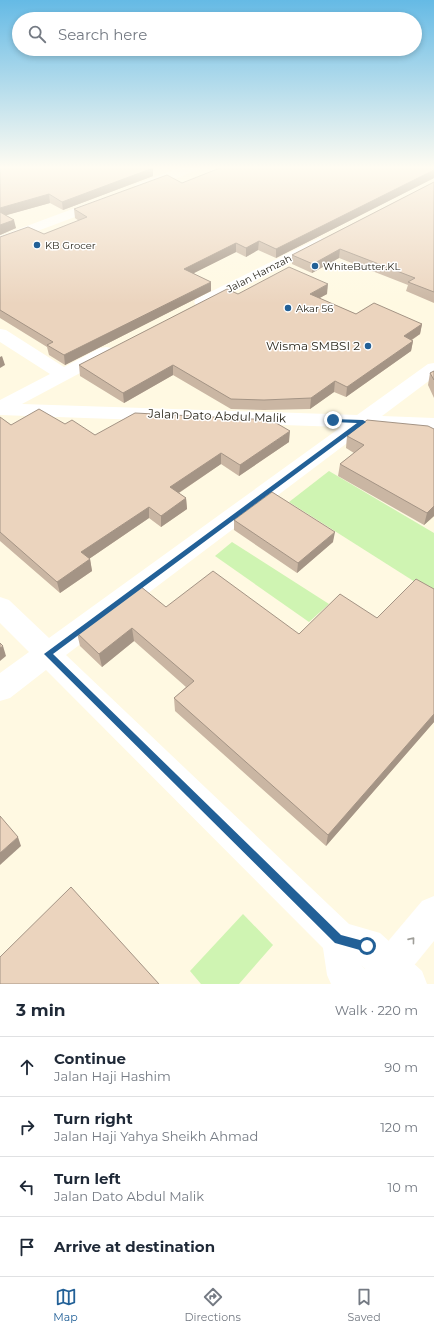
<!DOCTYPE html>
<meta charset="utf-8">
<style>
body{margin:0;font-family:Montserrat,sans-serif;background:#f2f2f3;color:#1f2937}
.stop{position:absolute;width:12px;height:12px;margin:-9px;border:3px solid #226097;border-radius:50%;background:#fff}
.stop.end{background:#226097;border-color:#fff;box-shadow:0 1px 4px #0008}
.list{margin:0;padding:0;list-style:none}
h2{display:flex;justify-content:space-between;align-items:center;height:52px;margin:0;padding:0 16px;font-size:17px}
h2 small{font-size:13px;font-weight:400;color:#747a83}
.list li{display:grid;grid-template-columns:26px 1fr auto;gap:12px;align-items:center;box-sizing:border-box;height:60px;padding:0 16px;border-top:1px solid #e0e1e3}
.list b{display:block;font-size:15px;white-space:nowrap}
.list p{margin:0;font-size:13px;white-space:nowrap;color:#747a83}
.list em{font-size:13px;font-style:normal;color:#747a83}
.icon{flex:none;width:22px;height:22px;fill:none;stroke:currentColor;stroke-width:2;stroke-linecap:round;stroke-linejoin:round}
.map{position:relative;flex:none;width:434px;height:984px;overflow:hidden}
.search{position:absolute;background:#fff;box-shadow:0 2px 6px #0003;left:12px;right:12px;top:12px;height:44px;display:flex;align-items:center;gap:10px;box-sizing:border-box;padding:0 14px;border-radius:22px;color:#747a83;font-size:15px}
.sheet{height:292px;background:#fff}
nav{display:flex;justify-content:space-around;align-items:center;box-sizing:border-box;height:56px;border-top:1px solid #e0e1e3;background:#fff;font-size:11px;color:#747a83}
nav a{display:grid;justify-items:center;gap:2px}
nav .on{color:#226097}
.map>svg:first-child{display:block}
.green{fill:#cff4b2}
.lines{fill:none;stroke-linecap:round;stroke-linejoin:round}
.minor{fill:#fff;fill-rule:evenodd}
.tertiary{fill:#fff;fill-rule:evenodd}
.secondary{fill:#fff;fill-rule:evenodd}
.wall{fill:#cab6a3}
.shaded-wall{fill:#a49485}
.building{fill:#ebd4be;stroke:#a49485}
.oneway{stroke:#9f9e99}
.route{fill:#226097}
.poi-dot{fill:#226097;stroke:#fff;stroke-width:1.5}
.labels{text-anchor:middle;stroke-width:3;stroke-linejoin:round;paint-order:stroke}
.far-poi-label{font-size:10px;fill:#2a271c;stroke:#fff;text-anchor:start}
.far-street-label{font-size:10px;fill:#2a271c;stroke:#fff}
.poi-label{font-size:12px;fill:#2a271c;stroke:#fff;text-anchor:end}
.street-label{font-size:12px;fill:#2a271c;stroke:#fff}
</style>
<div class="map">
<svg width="434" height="984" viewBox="0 0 434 984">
<rect width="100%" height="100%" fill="#fff9e2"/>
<!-- green -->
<g class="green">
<polygon points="329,471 434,533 434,594 289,502"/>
<polygon points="232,542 329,604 309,622 215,556"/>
<polygon points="243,914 273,945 239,984 201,984 190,971"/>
</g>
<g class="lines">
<!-- minor -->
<g class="minor">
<polygon points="319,238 324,239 326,242 324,245 208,305 202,307 196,305 194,302 196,299"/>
<polygon points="0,329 6,330 64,367 100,348 106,347 112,348 115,352 112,356 22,404 357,415 428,364 434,363 434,377 382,416 434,418 434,430 367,428 66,655 349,924 380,933 422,971 427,984 382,984 361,965 367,971 372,984 331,984 327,975 323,948 46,670 10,698 0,701 0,673 29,652 0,623 0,597 9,600 49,638 341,427 0,415 0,400 50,374 0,342"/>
</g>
<!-- tertiary -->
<g class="tertiary">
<polygon points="184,166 202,166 200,169 146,190 136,190 135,187 136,184"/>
<polygon points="102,198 107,199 109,202 107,205 0,245 0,236"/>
</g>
<!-- secondary -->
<polygon class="secondary" points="434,896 434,941 399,984 358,984 363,971 422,901"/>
</g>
<!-- wall -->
<g class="wall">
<polygon points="0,166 153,168 153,176 63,210 50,203 6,215 16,228 0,235"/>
<polygon points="434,166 434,178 276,258 258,250 246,257 236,252 194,273 211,291 65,365 49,355 47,347 0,318 0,237 44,234 79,221 75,218 74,209 182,183"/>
<polygon points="434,182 434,303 406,291 408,285 339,258 312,273 292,264 292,255"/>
<polygon points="238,294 327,294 319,298 356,314 422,324 420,334 412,340 413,341 411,351 346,397 334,392 310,409 264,410 231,409 173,375 124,403 80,376 79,365"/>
<polygon points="434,371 434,398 428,385 430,373"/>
<polygon points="0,417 11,425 65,424 95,435 289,442 239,476 221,464 179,493 186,498 187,509 161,527 149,518 89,559 90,559 92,571 60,593 0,541"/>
<polygon points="367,420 434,516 424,525 338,476 340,464 354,453 346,448 347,436"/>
<polygon points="234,520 333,542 297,573 234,530"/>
<polygon points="434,589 434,722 326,846 175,711 174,698 186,687 134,641 102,667 80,646 77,633 166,607 299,634 377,618"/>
</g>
<!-- shaded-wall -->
<g class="shaded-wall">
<polygon points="153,168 153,176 63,210 62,202"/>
<polygon points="434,170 434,178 276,258 276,249"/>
<polygon points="49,194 50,203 0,217 0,208"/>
<polygon points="14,220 16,228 0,235 0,225"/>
<polygon points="259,241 258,250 246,257 246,248"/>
<polygon points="236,243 236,252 184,278 184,269"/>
<polygon points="340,249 339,258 312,273 313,264"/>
<polygon points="211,282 211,291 65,365 64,355"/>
<polygon points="328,284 327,294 309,304 310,294"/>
<polygon points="422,324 420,334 402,346 404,336"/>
<polygon points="413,341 411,351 346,397 347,387"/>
<polygon points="2,356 5,365 0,368 0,357"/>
<polygon points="173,365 173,375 124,403 123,393"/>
<polygon points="335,381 334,392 310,409 311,398"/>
<polygon points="290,431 289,442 239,476 240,465"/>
<polygon points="221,453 221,464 171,498 170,487"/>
<polygon points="186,498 187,509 161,527 161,516"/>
<polygon points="434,506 434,516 424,525 427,513"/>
<polygon points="149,507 149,518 83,563 81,552"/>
<polygon points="335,532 333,542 297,573 298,563"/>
<polygon points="90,559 92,571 60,593 57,582"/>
<polygon points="132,628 134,641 102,667 99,654"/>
<polygon points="3,646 6,656 0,661 0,648"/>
<polygon points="434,714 434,722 326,846 328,835"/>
<polygon points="18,837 21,846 0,865 0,853"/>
</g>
<!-- building -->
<g class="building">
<polygon points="0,166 150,166 153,168 62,202 49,194 0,208"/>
<polygon points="225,166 434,166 434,170 276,249 259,241 246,248 236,243 184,269 211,282 64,355 47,345 53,342 0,310 0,237 28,227 44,234 87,217 74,209 167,175 182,183"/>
<polygon points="434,182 434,292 408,282 415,278 340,249 313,264 292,255"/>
<polygon points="0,212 14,220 0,225"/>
<polygon points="289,267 328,284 310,294 356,314 374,303 422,324 404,336 413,341 347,387 335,381 311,398 264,400 231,399 173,365 123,393 79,365 227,289 238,294"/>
<polygon points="434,371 434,380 430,373"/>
<polygon points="39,409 65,424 72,420 95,435 135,413 271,420 290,431 240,465 221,453 170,487 186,498 161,516 149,507 81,552 90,559 57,582 0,532 0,417 11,425"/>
<polygon points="367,420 428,426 434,429 434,506 427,513 340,464 364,445 347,436"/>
<polygon points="272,492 335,532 298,563 234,520"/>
<polygon points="213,571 299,634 340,594 377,618 416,579 434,589 434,714 328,835 174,698 194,681 132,628 99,654 77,633 140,586 166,607"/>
<polygon points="0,643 3,646 0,648"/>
<polygon points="0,816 18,837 0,853"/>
<polygon points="71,887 159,984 0,984 0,957"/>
</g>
<!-- one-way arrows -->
<defs><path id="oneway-chevron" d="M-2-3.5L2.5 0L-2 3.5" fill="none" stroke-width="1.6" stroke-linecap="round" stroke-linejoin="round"/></defs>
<use class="oneway" href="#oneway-chevron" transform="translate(412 940) rotate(-51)"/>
<!-- sky -->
<linearGradient id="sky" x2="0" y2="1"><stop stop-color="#65bae5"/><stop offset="0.55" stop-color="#fffcf2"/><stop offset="1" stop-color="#fffcf2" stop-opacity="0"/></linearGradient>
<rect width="434" height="304" fill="url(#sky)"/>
<!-- route -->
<polygon class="route" points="331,419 363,420 366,422 53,654 341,935 371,943 373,946 371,950 367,952 335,943 44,654 357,423 333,422 331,422"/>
<!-- markers -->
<g class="poi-dot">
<circle cx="37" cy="245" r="4"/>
<circle cx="315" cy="266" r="4"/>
<circle cx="288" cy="308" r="4"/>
<circle cx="368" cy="346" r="4"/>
</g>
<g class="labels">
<!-- far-poi labels -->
<g class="far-poi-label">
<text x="45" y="249">KB Grocer</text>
<text x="323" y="270">WhiteButter.KL</text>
<text x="296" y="312">Akar 56</text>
</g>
<!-- far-street labels -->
<g class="far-street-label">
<text transform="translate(259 273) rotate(-27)" y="4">Jalan Hamzah</text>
</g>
<!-- poi labels -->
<g class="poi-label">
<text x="360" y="350">Wisma SMBSI 2</text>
</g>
<!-- street labels -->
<g class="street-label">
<text transform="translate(217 416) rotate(2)" y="4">Jalan Dato Abdul Malik</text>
</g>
</g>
</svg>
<div class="stop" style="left:367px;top:946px"></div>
<div class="stop end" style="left:333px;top:420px"></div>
<div class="search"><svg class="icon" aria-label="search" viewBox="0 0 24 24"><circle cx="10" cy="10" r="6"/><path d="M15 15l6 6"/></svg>Search here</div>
</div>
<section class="sheet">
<h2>3 min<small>Walk · 220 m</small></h2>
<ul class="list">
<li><svg class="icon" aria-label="ahead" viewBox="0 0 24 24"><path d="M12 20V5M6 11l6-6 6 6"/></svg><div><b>Continue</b><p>Jalan Haji Hashim</p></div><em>90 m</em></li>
<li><svg class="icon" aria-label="right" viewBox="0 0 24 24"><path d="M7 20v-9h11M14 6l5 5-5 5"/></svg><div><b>Turn right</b><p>Jalan Haji Yahya Sheikh Ahmad</p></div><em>120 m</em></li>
<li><svg class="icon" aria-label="left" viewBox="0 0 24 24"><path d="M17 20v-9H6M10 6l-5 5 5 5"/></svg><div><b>Turn left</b><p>Jalan Dato Abdul Malik</p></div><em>10 m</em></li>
<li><svg class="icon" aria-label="arrive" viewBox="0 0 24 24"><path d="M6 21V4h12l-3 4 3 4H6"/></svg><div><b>Arrive at destination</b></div></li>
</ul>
</section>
<nav>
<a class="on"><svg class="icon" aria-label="map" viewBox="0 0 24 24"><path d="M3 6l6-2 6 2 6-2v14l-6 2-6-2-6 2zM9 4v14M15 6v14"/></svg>Map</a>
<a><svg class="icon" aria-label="directions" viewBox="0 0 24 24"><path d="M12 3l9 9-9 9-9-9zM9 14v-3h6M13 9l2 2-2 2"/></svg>Directions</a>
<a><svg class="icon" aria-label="saved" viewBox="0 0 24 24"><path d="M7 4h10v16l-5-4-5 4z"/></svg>Saved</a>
</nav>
